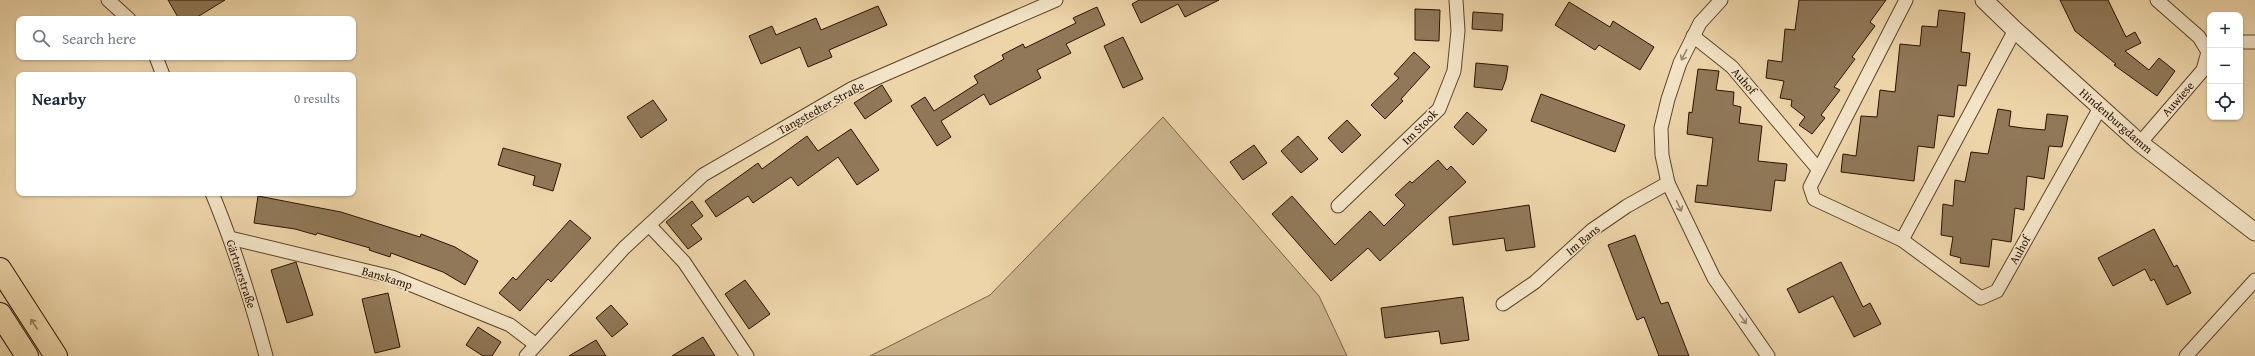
<!DOCTYPE html>
<meta charset="utf-8">
<style>
body{margin:0;font-family:"Gentium Book Plus",serif;background:#f2f2f3;color:#1f2937}
.controls{position:absolute;right:12px;top:12px;display:grid;overflow:hidden;border-radius:8px;box-shadow:0 1px 3px #0004}
.controls button{width:36px;height:36px;display:grid;place-items:center;padding:0;border:0;border-bottom:1px solid #e0e1e3;background:#fff;color:#1f2937;font:20px sans-serif}
.list{margin:0;padding:0;list-style:none}
h2{display:flex;justify-content:space-between;align-items:center;height:52px;margin:0;padding:0 16px;font-size:17px}
h2 small{font-size:13px;font-weight:400;color:#747a83}
.icon{flex:none;width:22px;height:22px;fill:none;stroke:currentColor;stroke-width:2;stroke-linecap:round;stroke-linejoin:round}
.map{position:relative;flex:none;width:2255px;height:356px;overflow:hidden}
.search{position:absolute;background:#fff;box-shadow:0 1px 3px #0004;left:16px;top:16px;width:340px;height:44px;display:flex;align-items:center;gap:10px;box-sizing:border-box;padding:0 14px;border-radius:8px;color:#747a83;font-size:15px}
.panel{position:absolute;background:#fff;box-shadow:0 1px 3px #0004;left:16px;top:72px;width:340px;height:124px;border-radius:8px}
.map>svg:first-child{display:block}
.green{fill:#ccb48c;stroke:#7c6446}
.building{fill:#907858;stroke:#2c1300}
.lines{fill:none;stroke-linecap:round;stroke-linejoin:round}
.minor-casing{stroke:#5c442a;stroke-width:15}
.tertiary-casing{stroke:#5c442a;stroke-width:19}
.motorway-casing{stroke:#2c1300;stroke-width:24}
.minor{stroke:#f3e4c7;stroke-width:13}
.tertiary{stroke:#f3e4c7;stroke-width:17}
.motorway{stroke:#edd5a9;stroke-width:22}
.oneway{stroke:#99866d}
.oneway2{stroke:#967e5d}
.labels{text-anchor:middle;stroke-width:3.5;stroke-linejoin:round;paint-order:stroke}
.street-label{font-size:12px;fill:#2c1300;stroke:#f3e4c7}
</style>
<div class="map">
<svg width="2255" height="356" viewBox="0 0 2255 356">
<rect width="100%" height="100%" fill="#edd5a9"/>
<filter id="stains"><feTurbulence type="fractalNoise" baseFrequency=".005" numOctaves="4"/><feColorMatrix values="0 0 0 0 .2 0 0 0 0 .09 0 0 0 0 .02 0 0 0 .5 -.17"/></filter>
<radialGradient id="worn" r=".72"><stop offset=".6" stop-color="#630" stop-opacity="0"/><stop offset="1" stop-color="#630" stop-opacity=".3"/></radialGradient>
<!-- green -->
<polygon class="green" points="1163,117 1319,296 1347,356 870,356 990,295"/>
<!-- building -->
<g class="building">
<polygon points="168,0 225,0 194,19 179,19"/>
<polygon points="1139,0 1219,0 1185,17 1178,4 1141,23 1132,4"/>
<polygon points="1799,0 1886,0 1870,22 1875,26 1852,57 1855,59 1834,87 1840,90 1821,115 1825,118 1812,134 1799,125 1805,117 1791,106 1792,100 1780,98 1784,81 1766,78 1768,60 1782,62 1785,29 1795,30"/>
<polygon points="2060,0 2108,0 2126,37 2135,32 2141,43 2125,51 2149,70 2159,58 2175,71 2157,96 2114,65 2116,64 2075,31"/>
<polygon points="1569,2 1610,27 1613,21 1654,47 1640,70 1599,45 1595,50 1555,25"/>
<polygon points="878,6 887,25 829,50 832,57 808,67 800,47 761,64 749,36 772,26 776,35 816,18 821,30"/>
<polygon points="1097,7 1105,25 1066,44 1071,53 1037,70 1041,78 990,105 984,94 941,121 951,137 937,146 911,106 925,97 934,111 978,83 974,76 1004,59 1002,55 1023,44 1025,48 1076,23 1073,18"/>
<polygon points="1415,9 1440,10 1439,41 1415,40"/>
<polygon points="1939,10 1965,13 1961,52 1970,53 1966,86 1958,85 1954,117 1938,115 1934,148 1918,146 1914,181 1841,172 1843,154 1856,156 1861,116 1877,117 1880,90 1895,92 1900,44 1920,46 1922,26 1937,27"/>
<polygon points="1473,12 1503,14 1502,31 1472,29"/>
<polygon points="1123,37 1143,79 1123,88 1104,46"/>
<polygon points="1414,52 1430,67 1401,99 1403,101 1385,119 1371,105 1399,78 1394,74"/>
<polygon points="1476,63 1508,66 1506,79 1502,90 1474,87"/>
<polygon points="1698,69 1719,71 1716,90 1734,92 1733,105 1741,107 1739,123 1762,126 1758,161 1787,164 1785,181 1775,180 1771,211 1695,202 1697,185 1707,186 1713,138 1687,134 1689,112 1692,113"/>
<polygon points="882,85 892,101 865,119 854,103"/>
<polygon points="1541,94 1625,125 1615,152 1531,121"/>
<polygon points="653,100 667,120 641,138 627,117"/>
<polygon points="1998,109 2011,111 2009,126 2023,128 2045,130 2047,114 2068,116 2062,147 2049,146 2044,179 2027,176 2024,210 2015,208 2011,242 1992,239 1989,267 1960,263 1961,258 1950,255 1953,237 1941,235 1943,204 1953,206 1955,180 1965,182 1971,152 1988,154"/>
<polygon points="1467,112 1487,130 1473,145 1454,127"/>
<polygon points="1347,120 1361,135 1342,153 1328,138"/>
<polygon points="851,129 879,170 857,185 838,157 798,186 791,177 753,203 748,196 716,217 705,201 758,163 762,169 807,136 818,151"/>
<polygon points="1298,136 1318,159 1301,173 1281,151"/>
<polygon points="1254,145 1267,163 1243,180 1230,162"/>
<polygon points="503,148 561,164 553,191 533,185 535,176 498,165"/>
<polygon points="1438,160 1447,170 1451,166 1466,182 1380,261 1368,248 1331,281 1272,214 1292,196 1335,245 1370,211 1384,226 1405,205 1395,195 1410,181 1412,183"/>
<polygon points="258,196 341,212 420,237 421,234 455,247 478,261 465,285 443,272 391,253 390,257 369,250 370,248 317,233 316,235 295,229 254,223"/>
<polygon points="692,201 703,216 691,225 702,239 688,249 666,222"/>
<polygon points="1529,205 1535,247 1506,251 1504,238 1453,245 1449,217"/>
<polygon points="570,220 591,238 551,282 548,279 520,311 499,293 513,277 516,280"/>
<polygon points="2154,229 2174,267 2177,265 2191,293 2167,305 2154,279 2151,281 2145,269 2113,286 2098,258"/>
<polygon points="1635,235 1661,304 1668,302 1689,356 1659,356 1644,317 1637,320 1608,245"/>
<polygon points="296,262 313,315 287,323 271,270"/>
<polygon points="1841,262 1863,307 1870,303 1881,324 1854,337 1833,296 1799,313 1787,289"/>
<polygon points="745,280 770,314 749,329 725,294"/>
<polygon points="388,293 400,347 375,353 362,299"/>
<polygon points="1463,297 1469,340 1441,344 1439,331 1385,338 1381,308"/>
<polygon points="611,305 628,324 612,337 596,318"/>
<polygon points="478,327 501,342 492,356 483,356 466,345"/>
<polygon points="703,337 715,356 672,356"/>
<polygon points="596,340 606,356 569,356"/>
</g>
<g class="lines">
<!-- minor casing -->
<g class="minor-casing">
<g id="minor">
<polyline points="108,0 129,19"/>
<polyline points="1721,0 1700,23 1680,63 1668,99 1661,128 1662,155 1668,183 1714,278 1768,356"/>
<polyline points="1906,0 1810,187 1814,199 1902,240 1981,298 1997,291 2100,108"/>
<polyline points="1693,36 1732,67 1818,169"/>
<polyline points="2240,42 2255,42"/>
<polyline points="156,57 163,75"/>
<polyline points="2140,143 2203,70 2208,52 2199,37 2157,0"/>
<path d="M212 193C234 246 251 300 266 356"/>
<polyline points="1338,206 1439,109 1454,71 1458,31 1456,0"/>
<polyline points="649,225 684,262 747,356"/>
<polyline points="230,238 392,277 510,325 535,344"/>
<polyline points="1902,240 2015,30"/>
<polyline points="1503,304 1535,282 1592,230 1627,206 1668,183"/>
<polyline points="526,356 624,248 703,175 851,89 1056,0"/>
<polyline points="2186,356 2255,280"/>
</g>
</g>
<!-- tertiary casing -->
<g class="tertiary-casing">
<polyline id="tertiary" points="1984,0 2015,30 2140,143 2255,232"/>
</g>
<!-- motorway casing -->
<g class="motorway-casing">
<g id="motorway">
<polyline points="0,269 56,356"/>
<polyline points="0,314 27,356"/>
</g>
</g>
<!-- minor -->
<use href="#minor" class="minor"/>
<!-- tertiary -->
<use href="#tertiary" class="tertiary"/>
<!-- motorway -->
<use href="#motorway" class="motorway"/>
</g>
<!-- one-way arrows -->
<defs><path id="oneway-shaft" d="M-6 0H5M1.5-3L5.5 0L1.5 3" fill="none" stroke-width="1.6" stroke-linecap="round" stroke-linejoin="round"/></defs>
<g class="oneway">
<use href="#oneway-shaft" transform="translate(1684 55) rotate(117)"/>
<use href="#oneway-shaft" transform="translate(1679 206) rotate(64)"/>
<use href="#oneway-shaft" transform="translate(1743 319) rotate(55)"/>
</g>
<use class="oneway2" href="#oneway-shaft" transform="translate(34 324) rotate(-123)"/>
<g class="labels">
<!-- street labels -->
<g class="street-label">
<text transform="translate(1744 81) rotate(49)" y="4">Auhof</text>
<text transform="translate(2178 99) rotate(-49)" y="4">Auwiese</text>
<text transform="translate(821 108) rotate(-29)" y="4">Tangstedter Straße</text>
<text transform="translate(2116 121) rotate(41)" y="4">Hindenburgdamm</text>
<text transform="translate(1420 127) rotate(-45)" y="4">Im Stook</text>
<text transform="translate(1583 240) rotate(-40)" y="4">Im Bans</text>
<text transform="translate(2020 250) rotate(-61)" y="4">Auhof</text>
<text transform="translate(241 274) rotate(72)" y="4">Gärtnerstraße</text>
<text transform="translate(387 278) rotate(17)" y="4">Banskamp</text>
</g>
</g>
<rect width="100%" height="100%" filter="url(#stains)"/>
<rect width="100%" height="100%" fill="url(#worn)"/>
</svg>
<div class="controls">
<button>+</button>
<button>−</button>
<button><svg class="icon" aria-label="locate" viewBox="0 0 24 24"><circle cx="12" cy="12" r="6"/><path d="M12 2v4M12 18v4M2 12h4M18 12h4"/></svg></button>
</div>
<div class="search"><svg class="icon" aria-label="search" viewBox="0 0 24 24"><circle cx="10" cy="10" r="6"/><path d="M15 15l6 6"/></svg>Search here</div>
<section class="panel">
<h2>Nearby<small>0 results</small></h2>
<ul class="list">
</ul>
</section>
</div>
